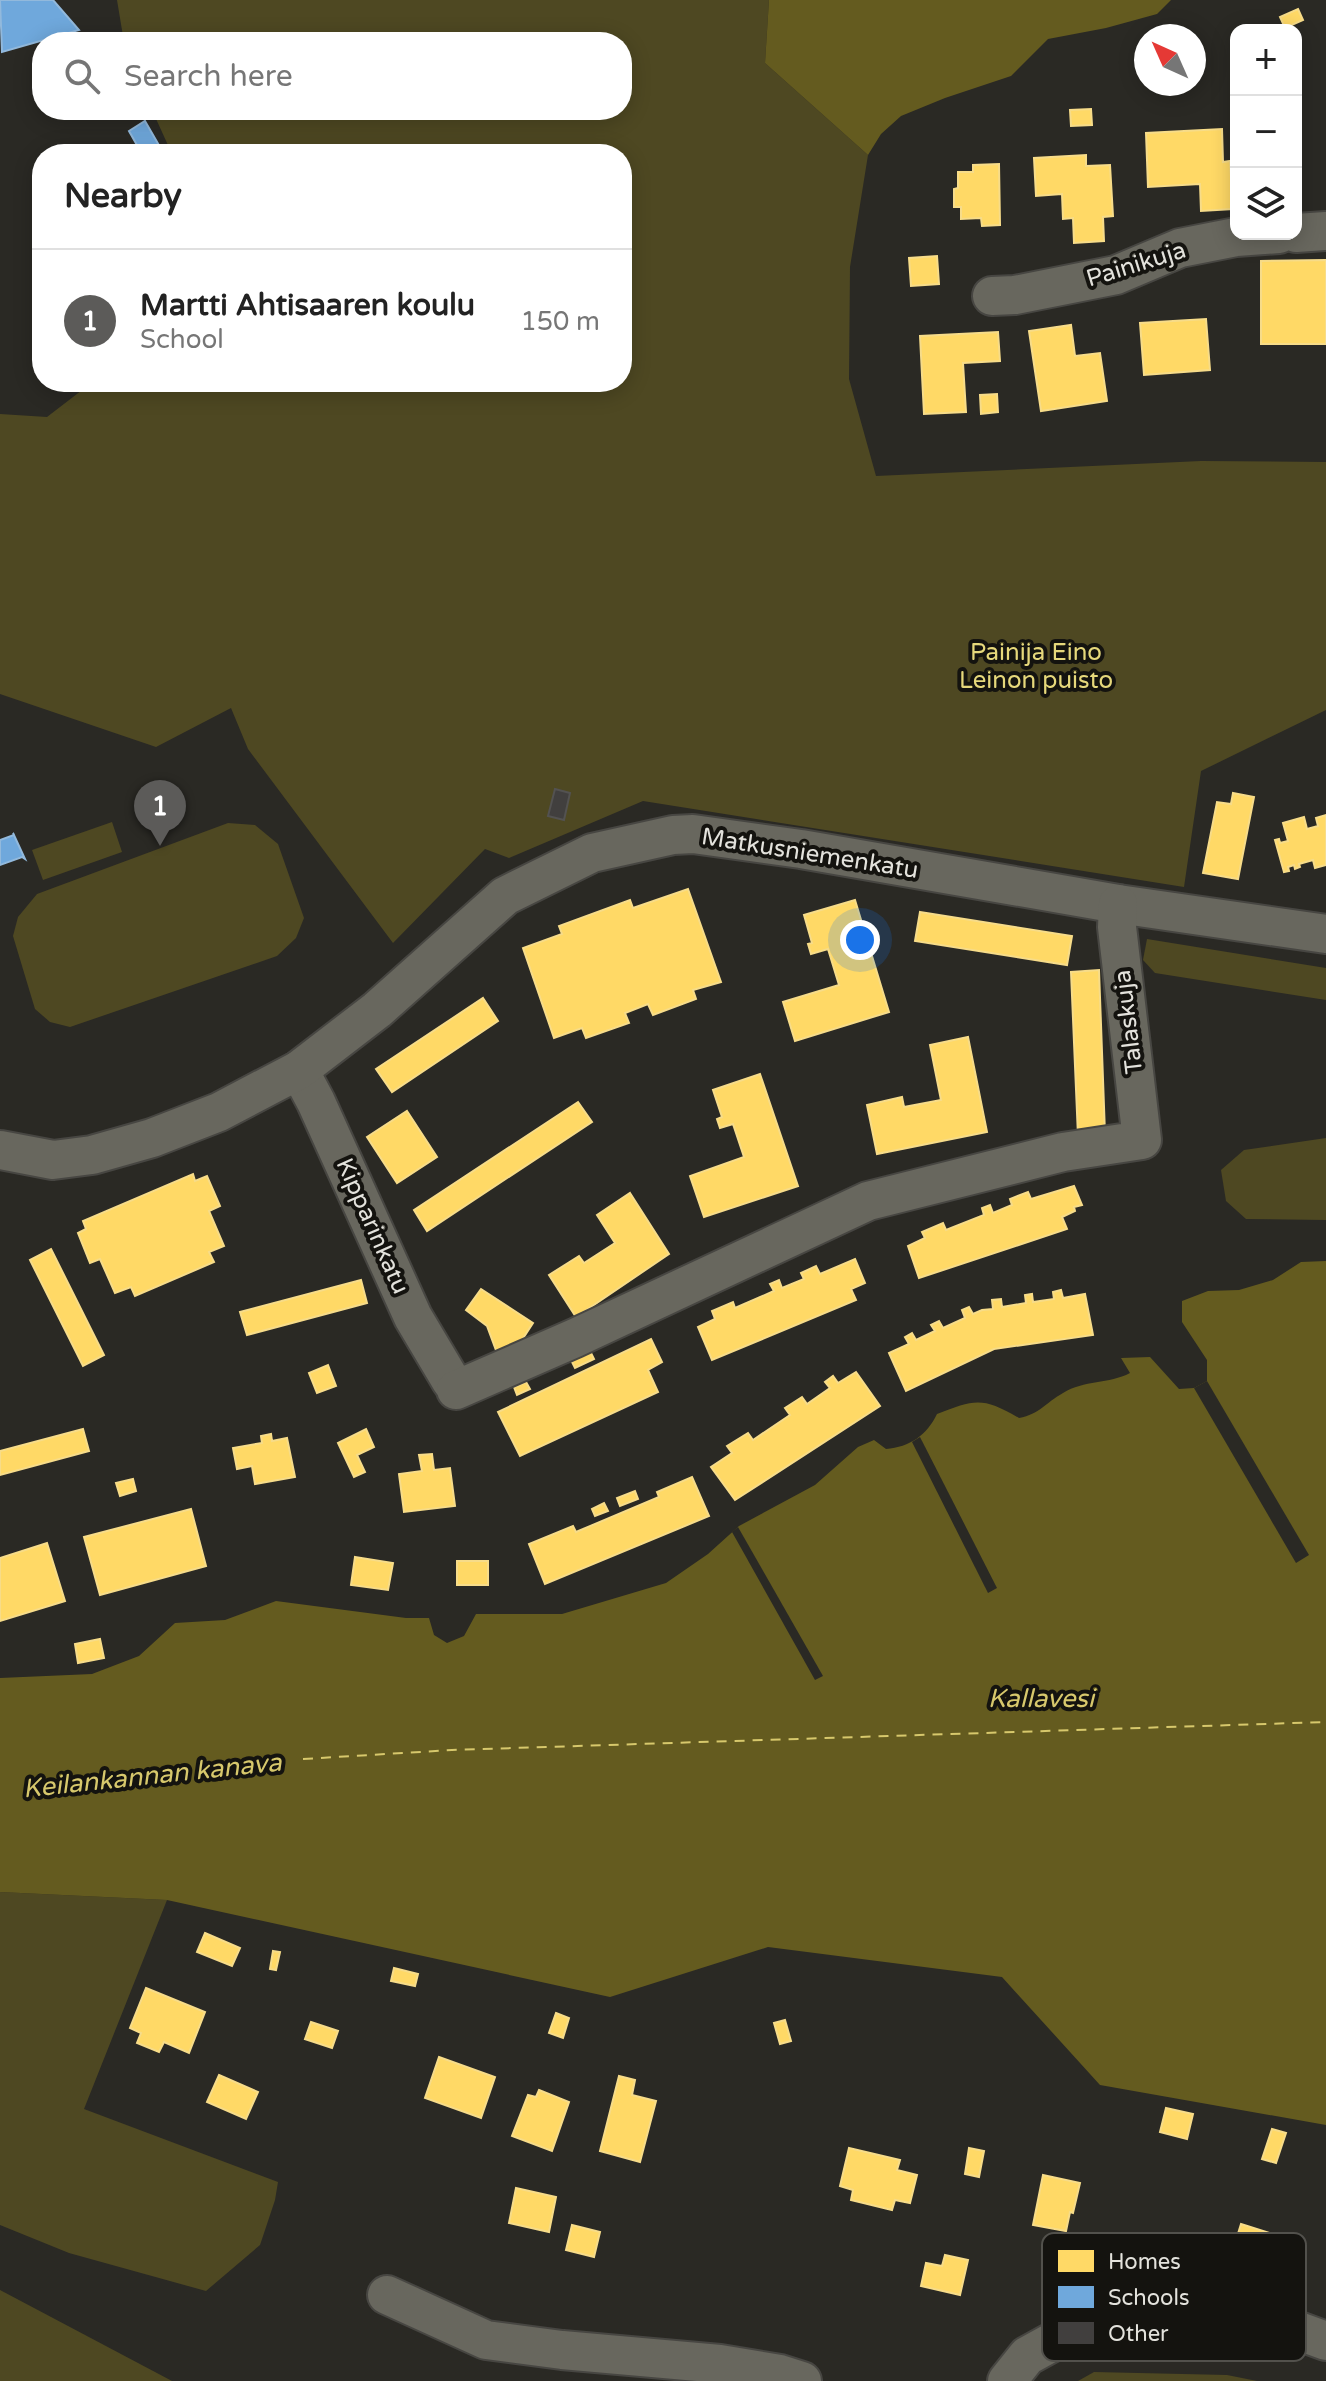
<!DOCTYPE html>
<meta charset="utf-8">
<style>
body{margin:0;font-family:"Varela Round",sans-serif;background:#f2f2f2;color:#222}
.controls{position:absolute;right:24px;top:24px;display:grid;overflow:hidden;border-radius:16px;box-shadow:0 4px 20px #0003}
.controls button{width:72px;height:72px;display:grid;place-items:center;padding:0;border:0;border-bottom:2px solid #e0e0e0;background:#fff;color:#222;font:40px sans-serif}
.compass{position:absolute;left:1134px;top:24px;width:72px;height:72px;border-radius:50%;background:#fff;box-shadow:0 4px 20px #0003;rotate:315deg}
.you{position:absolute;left:860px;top:940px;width:28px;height:28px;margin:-20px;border:6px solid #fff;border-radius:50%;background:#1a73e8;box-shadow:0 0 0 12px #1a73e833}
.badge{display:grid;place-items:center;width:52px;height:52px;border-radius:50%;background:#5c5b59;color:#fff;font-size:26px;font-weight:700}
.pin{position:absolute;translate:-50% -66px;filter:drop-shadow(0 2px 4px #0008)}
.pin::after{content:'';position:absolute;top:42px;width:28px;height:24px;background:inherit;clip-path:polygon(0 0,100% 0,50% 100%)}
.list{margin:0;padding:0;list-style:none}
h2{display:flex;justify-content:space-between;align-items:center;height:104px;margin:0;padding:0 32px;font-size:34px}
h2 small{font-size:26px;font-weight:400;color:#767676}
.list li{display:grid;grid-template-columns:52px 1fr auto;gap:24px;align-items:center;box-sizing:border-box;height:144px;padding:0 32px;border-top:2px solid #e0e0e0}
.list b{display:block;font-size:30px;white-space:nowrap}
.list p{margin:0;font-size:26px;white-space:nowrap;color:#767676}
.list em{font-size:26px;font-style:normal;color:#767676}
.icon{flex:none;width:44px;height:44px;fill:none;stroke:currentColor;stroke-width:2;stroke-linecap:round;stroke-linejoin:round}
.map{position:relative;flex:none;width:1326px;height:2381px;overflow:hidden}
.search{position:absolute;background:#fff;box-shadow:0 4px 20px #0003;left:32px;top:32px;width:600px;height:88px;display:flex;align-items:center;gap:20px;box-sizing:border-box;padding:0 28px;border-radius:32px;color:#767676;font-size:30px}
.panel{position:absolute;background:#fff;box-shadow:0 4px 20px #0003;left:32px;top:144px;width:600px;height:248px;border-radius:32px}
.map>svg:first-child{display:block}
.green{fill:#4e4822}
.water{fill:#645b1f}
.pier{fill:#2a2924}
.homes{fill:#ffd966;stroke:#f7dc89;stroke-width:2}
.schools{fill:#6fa8dc;stroke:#92b9dc;stroke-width:2}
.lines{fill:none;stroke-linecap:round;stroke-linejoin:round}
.ferry{stroke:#d7c86c;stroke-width:2;stroke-dasharray:10 8;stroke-linecap:butt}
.building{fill:#413f3e;stroke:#535251;stroke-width:2}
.minor-casing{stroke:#474642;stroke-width:42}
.minor{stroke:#68675e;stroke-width:38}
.labels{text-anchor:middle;stroke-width:8;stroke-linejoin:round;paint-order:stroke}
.street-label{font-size:24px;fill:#e3e2dc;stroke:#14130f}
.park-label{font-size:24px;fill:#e6d87b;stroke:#14130f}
.water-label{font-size:26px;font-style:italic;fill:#d7c86c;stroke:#14130f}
.key{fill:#14130f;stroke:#52514c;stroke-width:2}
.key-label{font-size:22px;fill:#e3e2dc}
</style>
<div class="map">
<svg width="1326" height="2381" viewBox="0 0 1326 2381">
<rect width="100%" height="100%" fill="#2a2924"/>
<!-- green -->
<g class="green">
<polygon points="117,0 769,0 765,63 868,155 850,267 849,379 876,476 1201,461 1326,462 1326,710 1201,771 1184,887 643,801 509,858 485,849 393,943 248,749 231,708 156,747 0,694 0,414 47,417 86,387 86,382 622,382 622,154 172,154 152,110 622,110 622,42 124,42"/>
<polygon points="112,822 122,852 43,880 32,850"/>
<polygon points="228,823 255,825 278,844 304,918 296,938 277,956 70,1027 50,1022 35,1009 13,936 18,917 37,894"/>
<polygon points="1147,939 1326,968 1326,1000 1155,973 1143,960"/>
<polygon points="1326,1138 1326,1220 1246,1219 1226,1201 1221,1170 1244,1150"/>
<polygon points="0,1892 167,1900 84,2109 278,2182 275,2200 260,2245 206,2291 69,2253 0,2225"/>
<polygon points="0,2290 172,2381 0,2381"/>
<polygon points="1094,2372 1227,2375 1257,2381 1078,2381"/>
</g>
<!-- water -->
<g class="water">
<polygon points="769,0 1171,0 1157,14 1106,28 1048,39 1011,76 945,98 901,116 881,134 868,155 765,63"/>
<path d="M1326 1261V2125L1100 2085 1002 1977 768 1947 610 1997 167 1900 0 1892V1678L92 1674 139 1656 175 1623 225 1620 276 1601 406 1618H429L434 1635 447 1643 464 1636 476 1614H562L666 1583 708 1554 739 1526 815 1485 858 1447 874 1440 886 1449C910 1447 927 1435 937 1414 975 1399 983 1397 1019 1418 1040 1414 1045 1403 1063 1393 1084 1380 1109 1384 1130 1373L1121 1358 1150 1357 1179 1389 1194 1388 1207 1381V1360L1182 1322V1301L1208 1291 1239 1290 1273 1280 1301 1262Z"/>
</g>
<!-- pier -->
<g class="pier">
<polygon points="1207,1381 1309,1555 1296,1563 1194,1388"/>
<polygon points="920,1437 997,1588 988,1593 912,1442"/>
<polygon points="738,1527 823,1676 815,1680 732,1532"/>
</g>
<!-- homes -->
<g class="homes">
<polygon points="1298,9 1303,20 1285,28 1280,17"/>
<polygon points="1091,109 1092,125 1071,126 1070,110"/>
<polygon points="1222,129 1223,162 1230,161 1233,209 1201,211 1200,184 1148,187 1146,133"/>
<polygon points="1086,155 1086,166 1110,165 1113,216 1103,217 1104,241 1074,243 1073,218 1063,219 1062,194 1036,196 1034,158"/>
<polygon points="999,164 1000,225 982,226 981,218 961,219 961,207 954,207 954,189 958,188 958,172 973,172 973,165"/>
<polygon points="937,256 939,284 911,286 909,258"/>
<polygon points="1326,260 1326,344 1261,344 1261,261"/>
<polygon points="1206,319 1210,370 1144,375 1140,323"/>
<polygon points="1071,325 1075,356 1100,353 1107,401 1041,411 1029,331"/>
<polygon points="998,332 1000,361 963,363 966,412 924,414 920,336"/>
<polygon points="997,394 998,412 981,414 980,395"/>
<polygon points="1233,793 1254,797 1238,879 1203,873 1217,802 1231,804"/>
<polygon points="1326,815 1326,865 1315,868 1313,860 1299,864 1300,867 1295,869 1294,865 1288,867 1289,871 1284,872 1275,840 1279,839 1280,843 1288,841 1283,823 1304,817 1307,829 1318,826 1316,818"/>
<polygon points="688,889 721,982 693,990 696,999 653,1015 648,1004 625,1013 629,1023 586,1038 582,1028 554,1038 523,948 562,934 559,926 630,900 633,908"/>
<polygon points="855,900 889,1012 795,1041 783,1002 839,985 828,949 811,954 808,944 812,943 804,915"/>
<polygon points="920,912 1072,936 1067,965 915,941"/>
<polygon points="1099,970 1105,1134 1078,1136 1071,972"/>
<polygon points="483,998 498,1021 392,1092 376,1069"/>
<polygon points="968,1037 987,1132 877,1154 867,1105 902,1097 904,1107 941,1100 930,1045"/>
<polygon points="760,1074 798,1186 704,1217 690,1176 744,1157 733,1124 720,1128 717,1119 722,1117 713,1090"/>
<polygon points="578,1102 592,1122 427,1231 414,1210"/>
<polygon points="407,1111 437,1157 397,1183 367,1137"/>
<polygon points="193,1174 195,1181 207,1176 220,1206 209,1211 224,1246 209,1252 214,1262 135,1296 131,1287 115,1293 100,1259 90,1263 78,1233 86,1229 83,1221"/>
<polygon points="1074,1186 1082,1205 1074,1207 1075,1211 1062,1217 1067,1229 919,1278 908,1246 925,1238 922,1232 943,1223 946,1230 984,1215 982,1208 990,1205 993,1213 1012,1205 1010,1199 1028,1192 1031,1199"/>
<polygon points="630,1193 669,1254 576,1317 549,1275 579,1256 584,1263 615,1243 597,1215"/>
<polygon points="51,1249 104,1355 83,1366 30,1260"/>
<polygon points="855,1259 865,1283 851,1289 856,1300 712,1360 698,1327 715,1319 712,1311 733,1302 735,1308 774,1291 770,1284 779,1280 782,1288 804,1279 801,1273 816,1266 820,1274"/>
<polygon points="361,1280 367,1303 247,1335 240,1312"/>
<polygon points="481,1289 533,1323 520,1343 497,1353 487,1326 466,1310"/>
<polygon points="1061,1290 1063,1298 1085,1294 1093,1335 994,1349 906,1391 889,1353 909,1344 905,1337 912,1333 916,1340 935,1331 931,1325 939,1321 943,1328 965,1318 962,1310 969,1307 973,1314 982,1310 993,1309 992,1300 1001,1299 1002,1307 1026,1303 1025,1295 1032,1294 1033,1302 1054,1299 1053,1292"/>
<polygon points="651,1339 662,1362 648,1370 658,1392 520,1456 498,1412"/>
<polygon points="590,1351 594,1359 575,1368 571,1360"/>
<polygon points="328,1365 336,1386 317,1393 309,1373"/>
<polygon points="856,1372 880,1406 735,1500 711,1467 732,1453 727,1446 748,1433 753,1440 790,1415 785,1408 802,1397 807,1404 830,1388 825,1382 833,1376 838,1383"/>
<polygon points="526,1382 530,1389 517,1395 514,1387"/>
<polygon points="83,1429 89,1451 0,1475 0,1451"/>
<polygon points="366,1429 374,1447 357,1455 365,1472 354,1477 338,1443"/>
<polygon points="271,1434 272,1441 287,1438 295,1477 255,1484 252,1466 237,1469 233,1448 262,1443 261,1436"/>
<polygon points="432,1454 434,1470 450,1468 455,1506 404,1512 399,1474 422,1471 419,1455"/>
<polygon points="692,1477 709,1516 545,1584 529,1544 573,1526 576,1532 659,1497 657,1492"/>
<polygon points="133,1479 136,1491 120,1496 116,1483"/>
<polygon points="635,1491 638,1499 620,1506 617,1498"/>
<polygon points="604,1503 608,1511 595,1516 592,1509"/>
<polygon points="191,1509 206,1566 100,1595 84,1537"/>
<polygon points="47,1543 65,1601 0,1621 0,1558"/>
<polygon points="355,1557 393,1563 388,1590 351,1585"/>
<rect x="457" y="1561" width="31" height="24"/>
<polygon points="100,1639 104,1658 78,1663 75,1644"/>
<polygon points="205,1933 240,1948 232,1966 197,1952"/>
<polygon points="273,1951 280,1952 276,1970 270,1969"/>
<polygon points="394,1968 418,1974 415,1986 391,1981"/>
<polygon points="146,1988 205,2012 189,2053 164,2042 159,2052 137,2043 141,2033 130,2028"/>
<polygon points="556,2013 569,2018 563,2038 549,2033"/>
<polygon points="785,2020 791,2041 780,2044 774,2023"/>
<polygon points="311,2022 338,2031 332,2048 305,2039"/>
<polygon points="439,2057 495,2077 481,2118 425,2098"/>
<polygon points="219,2075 258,2092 246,2119 207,2102"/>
<polygon points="619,2076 635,2080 632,2095 656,2101 640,2162 600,2151"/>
<polygon points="539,2090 569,2102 552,2151 512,2136 528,2095 536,2097"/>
<polygon points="1166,2108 1193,2114 1187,2139 1160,2132"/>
<polygon points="1272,2129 1286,2133 1276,2163 1262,2159"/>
<polygon points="849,2148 900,2160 897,2170 917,2175 910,2203 895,2200 892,2210 851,2200 853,2190 840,2186"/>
<polygon points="969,2148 984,2151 979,2177 965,2174"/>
<polygon points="1043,2175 1080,2183 1073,2213 1070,2212 1066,2231 1033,2225"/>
<polygon points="516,2188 556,2197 549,2232 509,2223"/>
<polygon points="1241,2224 1305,2244 1292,2285 1228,2266"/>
<polygon points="572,2225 600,2232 594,2257 566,2250"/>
<polygon points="945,2255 968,2260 960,2295 921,2286 926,2263 942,2266"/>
</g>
<!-- schools -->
<g class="schools">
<polygon points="0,0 53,0 79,30 2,52"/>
<polygon points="145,121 164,154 142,154 129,131"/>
<polygon points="13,833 25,859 22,857 0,865 0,840 14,835"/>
</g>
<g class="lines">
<!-- ferry -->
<polyline class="ferry" points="303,1759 452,1750 1326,1722"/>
</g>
<!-- building -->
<polygon class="building" points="555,789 570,793 564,820 548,816"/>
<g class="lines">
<!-- minor casing -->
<g class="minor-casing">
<g id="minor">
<polyline points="1296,233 1326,231"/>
<polyline points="992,296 1015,295 1116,275 1180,248 1236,237 1279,234"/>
<polyline points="299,1070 316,1102 413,1317 451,1381"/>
<polyline points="0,1150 53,1160 92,1155 152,1138 219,1112 299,1070 377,1010 505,896 592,853 673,835 693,834 801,849 1118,904 1326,934"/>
<polyline points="456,1390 575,1338 868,1201 1063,1152 1142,1140 1117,927 1118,904"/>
<polyline points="387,2295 486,2340 562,2350 720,2364 780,2374 802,2381"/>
<polyline points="1007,2381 1027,2356 1085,2324 1203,2318 1296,2330 1326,2341"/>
</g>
</g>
<!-- minor -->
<use href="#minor" class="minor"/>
</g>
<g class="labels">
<!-- street labels -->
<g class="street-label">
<text transform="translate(1136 264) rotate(-17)" y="8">Painikuja</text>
<text transform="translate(810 853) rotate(9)" y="8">Matkusniemenkatu</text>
<text transform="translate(1128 1022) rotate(-97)" y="8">Talaskuja</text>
<text transform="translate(373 1226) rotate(66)" y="8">Kipparinkatu</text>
</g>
<!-- park labels -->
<g class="park-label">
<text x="1036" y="660">Painija Eino<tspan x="1036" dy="28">Leinon puisto</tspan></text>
</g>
<!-- water labels -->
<g class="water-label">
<text x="1041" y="1707">Kallavesi</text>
<text transform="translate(152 1775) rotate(-6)" y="9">Keilankannan kanava</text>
</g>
</g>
<!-- legend -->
<rect x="1042" y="2233" width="264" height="128" rx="12" class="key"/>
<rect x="1058" y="2250" width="36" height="22" fill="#ffd966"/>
<rect x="1058" y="2286" width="36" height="22" fill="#6fa8dc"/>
<rect x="1058" y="2322" width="36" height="22" fill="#413f3e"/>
<g class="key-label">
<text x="1108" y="2269">Homes</text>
<text x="1108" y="2305">Schools</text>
<text x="1108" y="2341">Other</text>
</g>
</svg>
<div class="controls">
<button>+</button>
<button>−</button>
<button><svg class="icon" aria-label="layers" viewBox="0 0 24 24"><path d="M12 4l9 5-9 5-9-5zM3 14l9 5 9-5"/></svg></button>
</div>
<svg class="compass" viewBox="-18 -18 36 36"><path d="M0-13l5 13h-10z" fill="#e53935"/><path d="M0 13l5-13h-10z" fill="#767676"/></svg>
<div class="you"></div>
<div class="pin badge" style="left:160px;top:846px">1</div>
<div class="search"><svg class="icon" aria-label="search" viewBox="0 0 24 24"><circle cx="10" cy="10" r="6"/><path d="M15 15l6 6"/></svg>Search here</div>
<section class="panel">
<h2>Nearby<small></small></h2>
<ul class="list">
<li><span class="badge">1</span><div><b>Martti Ahtisaaren koulu</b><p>School</p></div><em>150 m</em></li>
</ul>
</section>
</div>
